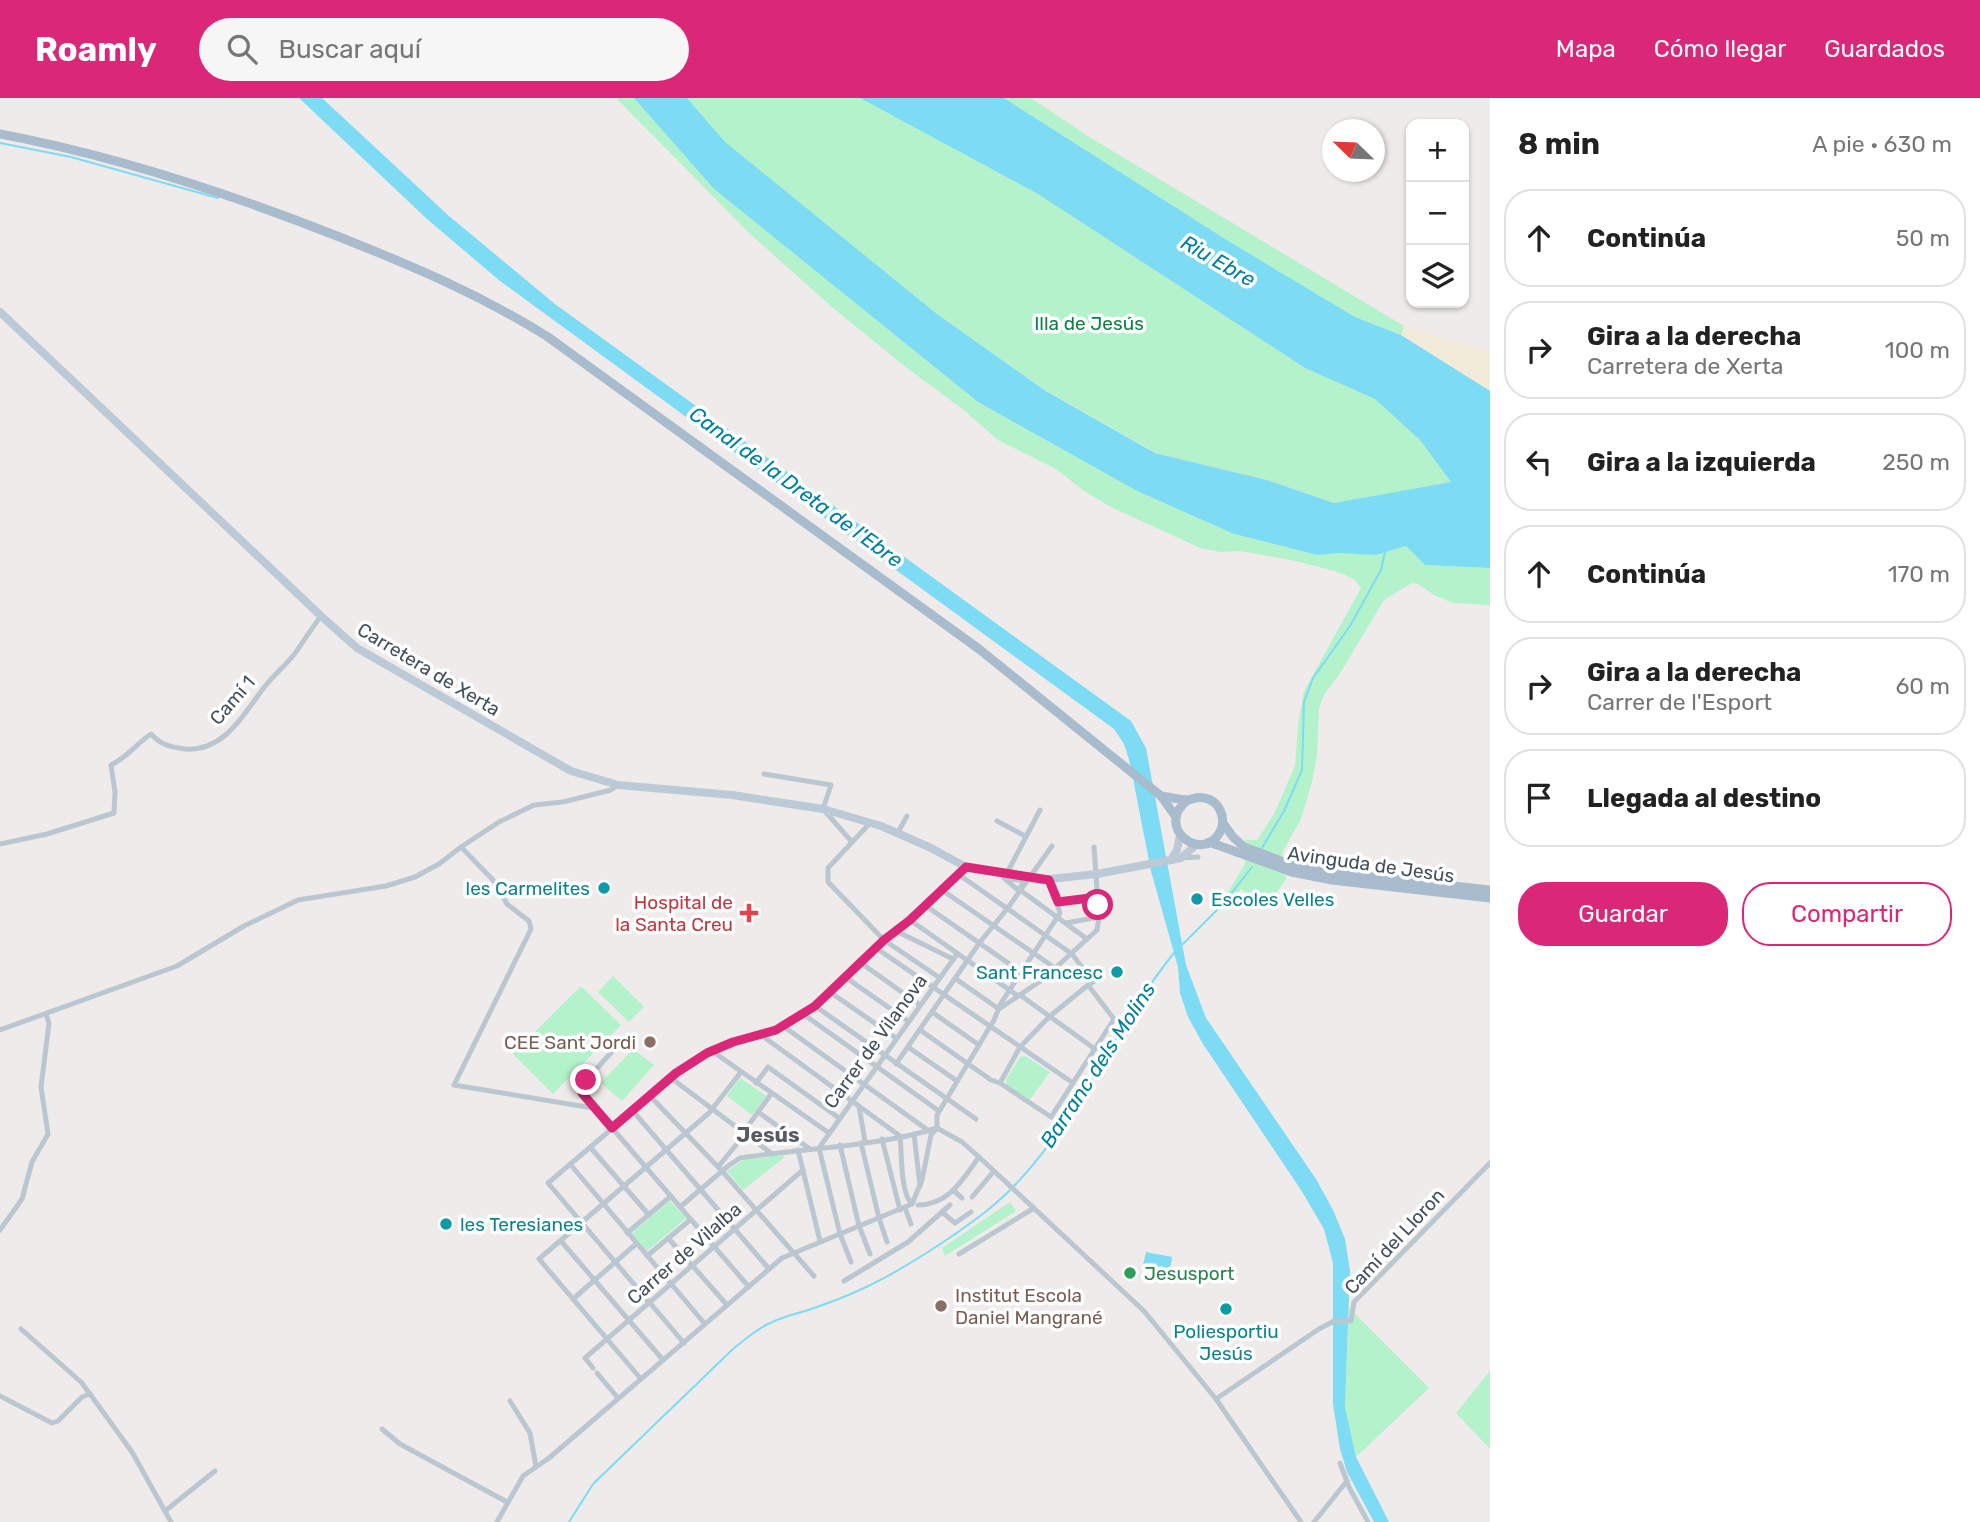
<!DOCTYPE html>
<html lang="es">
<meta charset="utf-8">
<style>
body{margin:0;font-family:Rubik,sans-serif;background:#f6f6f6;color:#222}
.controls{position:absolute;right:21px;top:21px;display:grid;overflow:hidden;border-radius:14px;box-shadow:0 2px 5px #0004}
.controls button{width:63px;height:63px;display:grid;place-items:center;padding:0;border:0;border-bottom:2px solid #e0e0e0;background:#fff;color:#222;font:35px sans-serif}
.compass{position:absolute;left:1322px;top:21px;width:63px;height:63px;border-radius:50%;background:#fff;box-shadow:0 2px 5px #0004;rotate:293deg}
.stop{position:absolute;width:21px;height:21px;margin:-16px;border:5px solid #db2777;border-radius:50%;background:#fff}
.stop.end{background:#db2777;border-color:#fff;box-shadow:0 2px 7px #0008}
.list{margin:0;padding:0;list-style:none}
h2{display:flex;justify-content:space-between;align-items:center;height:91px;margin:0;padding:0 28px;font-size:30px}
h2 small{font-size:23px;font-weight:400;color:#767676}
.list li{display:grid;grid-template-columns:46px 1fr auto;gap:21px;align-items:center;box-sizing:border-box;height:98px;margin:0 14px 14px;padding:0 14px;border:2px solid #e0e0e0;border-radius:28px}
.list b{display:block;font-size:26px;white-space:nowrap}
.list p{margin:0;font-size:23px;white-space:nowrap;color:#767676}
.list em{font-size:23px;font-style:normal;color:#767676}
.actions{display:flex;gap:14px;padding:21px 28px}
.actions a{flex:1;padding:16px 0;border:2px solid #db2777;border-radius:28px;text-align:center;font-size:24px;color:#db2777}
.actions .main{background:#db2777;color:#fff}
.icon{flex:none;width:38px;height:38px;fill:none;stroke:currentColor;stroke-width:2;stroke-linecap:round;stroke-linejoin:round}
.map{position:relative;flex:none;width:1490px;height:1424px;overflow:hidden}
header{display:flex;align-items:center;gap:42px;box-sizing:border-box;height:98px;padding:0 35px;background:#db2777;color:#fff}
header strong{font-size:33px}
nav{display:flex;gap:38px;margin-inline-start:auto;font-size:24px}
.search{width:490px;height:63px;background:#f6f6f6;display:flex;align-items:center;gap:18px;box-sizing:border-box;padding:0 24px;border-radius:38px;color:#767676;font-size:26px}
main{display:flex}
aside{flex:1;background:#fff}
.map>svg:first-child{display:block}
.green{fill:#b4f2cc}
.sand{fill:#f3ebda}
.water{fill:#7ddbf3}
.lines{fill:none;stroke-linecap:round;stroke-linejoin:round}
.stream{stroke:#7ddbf3;stroke-width:2}
.street{stroke:#bbc7d0;stroke-width:5}
.secondary{stroke:#bcc9d7;stroke-width:8}
.primary{stroke:#a8bcce;stroke-width:9}
.route{stroke:#db2777;stroke-width:9}
.culture-dot{fill:#0f9aa8;stroke:#fff;stroke-width:2.5}
.health-dot{fill:#e0444e;stroke:#fff;stroke-width:2.5}
.education-dot{fill:#8d6e63;stroke:#fff;stroke-width:2.5}
.leisure-dot{fill:#2e9e5b;stroke:#fff;stroke-width:2.5}
.labels{text-anchor:middle;stroke-width:7;stroke-linejoin:round;paint-order:stroke}
.park-label{font-size:19px;fill:#0e8147;stroke:#fff}
.street-label{font-size:19px;fill:#434f5b;stroke:#fff}
.culture-label{font-size:19px;fill:#0d838f;stroke:#fff;text-anchor:end}
.health-label{font-size:19px;fill:#be3a42;stroke:#fff;text-anchor:end}
.education-label{font-size:19px;fill:#785e54;stroke:#fff;text-anchor:end}
.leisure-label{font-size:19px;fill:#27864d;stroke:#fff;text-anchor:start}
.water-label{font-size:21px;font-style:italic;fill:#0280a0;stroke:#fff}
.neighbourhood-label{font-size:21px;font-weight:bold;fill:#585c61;stroke:#fff}
</style>
<header>
<strong>Roamly</strong>
<div class="search"><svg class="icon" aria-label="search" viewBox="0 0 24 24"><circle cx="10" cy="10" r="6"/><path d="M15 15l6 6"/></svg>Buscar aquí</div>
<nav><a>Mapa</a><a>Cómo llegar</a><a>Guardados</a></nav>
</header>
<main>
<div class="map">
<svg width="1490" height="1424" viewBox="0 0 1490 1424">
<rect width="100%" height="100%" fill="#efebeb"/>
<!-- green -->
<g class="green">
<polygon points="616,0 634,0 714,91 978,304 1137,393 1234,436 1317,457 1338,455 1376,457 1406,448 1425,467 1490,470 1490,507 1453,505 1434,497 1418,486 1412,485 1384,502 1341,574 1324,597 1319,610 1317,657 1312,684 1301,721 1282,755 1286,781 1267,808 1241,791 1230,803 1225,799 1245,766 1245,742 1257,742 1274,716 1295,668 1298,627 1304,593 1361,490 1354,481 1338,474 1291,462 1240,453 1220,454 1200,450 1111,409 1084,393 1056,371 998,342 965,313 903,267 832,209 749,135"/>
<polygon points="687,0 860,0 1038,96 1305,270 1376,301 1420,342 1452,384 1334,405 1267,382 1156,355 1047,293 937,216 724,44"/>
<polygon points="1004,0 1031,0 1091,40 1404,228 1401,237 1355,219 1230,144"/>
<polygon points="613,878 644,909 629,924 598,894"/>
<polygon points="581,888 621,927 553,996 513,956"/>
<polygon points="633,951 654,967 622,1003 601,985"/>
<polygon points="1025,958 1050,974 1029,1003 1007,988 1006,982 1020,959"/>
<polygon points="740,980 766,998 752,1017 727,998"/>
<polygon points="783,1057 785,1059 743,1092 727,1073 743,1062"/>
<polygon points="670,1103 686,1120 647,1153 632,1136 633,1134"/>
<polygon points="1010,1104 1016,1113 945,1158 942,1150"/>
<polygon points="1349,1210 1429,1290 1356,1359 1345,1309"/>
<polygon points="1490,1273 1490,1351 1456,1315"/>
</g>
<!-- sand -->
<polygon class="sand" points="1404,228 1490,254 1490,293 1401,237"/>
<!-- water -->
<g class="water">
<polygon points="299,0 322,0 449,118 555,206 1131,623 1146,650 1186,867 1206,920 1316,1081 1333,1112 1345,1141 1350,1173 1345,1309 1356,1359 1389,1424 1374,1424 1347,1374 1340,1351 1333,1306 1333,1165 1324,1131 1301,1092 1203,946 1188,919 1180,895 1178,869 1151,773 1130,665 1124,646 1114,631 500,183 427,121"/>
<polygon points="634,0 687,0 725,44 937,216 1046,293 1155,355 1267,382 1334,405 1451,384 1420,342 1375,301 1305,270 1038,96 860,0 1004,0 1230,144 1355,219 1401,237 1490,293 1490,470 1425,467 1406,448 1376,457 1338,455 1317,457 1234,436 1137,393 978,304 714,91"/>
<polygon points="1146,1154 1172,1159 1170,1172 1143,1167"/>
</g>
<g class="lines">
<!-- stream -->
<g class="stream">
<polyline points="0,45 71,59 218,100"/>
<polyline points="1262,750 1284,713 1302,672 1304,604 1313,580 1350,528 1381,472 1385,454"/>
<polyline points="1183,846 1223,806 1252,769"/>
<path d="M569 1424 593 1386 734 1250C745 1242 755 1232 768 1226 781 1219 795 1216 808 1212 826 1206 845 1199 862 1191 901 1173 950 1141 984 1115 1068 1050 1108 936 1174 855"/>
</g>
<!-- street -->
<g class="street">
<polyline points="764,676 831,687 823,711 852,744"/>
<polyline points="997,723 1025,738"/>
<polyline points="870,725 828,770 828,784 884,842 940,880"/>
<polyline points="897,736 907,718"/>
<path d="M0 746 47 736 114 715 115 694 111 667C128 659 136 646 151 636 161 647 170 649 185 651 226 654 245 613 266 587 276 575 287 566 296 554 304 542 312 530 321 518"/>
<polyline points="461,749 493,782 507,806 529,823 531,831 454,987 593,1010"/>
<polyline points="1181,760 1198,759"/>
<polyline points="1006,777 1040,712"/>
<polygon points="1004,780 1025,783 1018,792"/>
<polyline points="942,792 1055,870"/>
<polyline points="1020,792 1087,841"/>
<polyline points="1058,805 1098,799"/>
<polyline points="926,808 1021,874"/>
<polyline points="910,822 1018,898"/>
<polyline points="1066,825 1099,819"/>
<polyline points="896,833 953,861"/>
<polyline points="876,850 1073,985"/>
<polyline points="861,865 920,907"/>
<polyline points="845,879 908,923"/>
<polyline points="956,881 999,911"/>
<polyline points="830,894 896,940"/>
<polyline points="1020,897 1095,951"/>
<polyline points="815,908 976,1021"/>
<polyline points="999,911 1042,882 1097,832 1099,819 1094,749"/>
<polyline points="932,914 979,947"/>
<polyline points="803,916 939,1013"/>
<polyline points="783,928 929,1033"/>
<polyline points="0,932 177,868 244,828 298,802 386,788 415,779 439,766 461,749 499,724 534,707 563,704 611,692 618,687"/>
<polyline points="920,932 991,982 1000,985 1051,1019 1114,921 1088,887 1093,884 1072,856 958,776"/>
<path d="M761 937 900 1038C902 1055 900 1095 912 1106"/>
<polyline points="621,944 586,982 582,988 582,995 749,1189"/>
<polyline points="908,949 957,983"/>
<polyline points="712,953 829,1035"/>
<polyline points="896,966 980,844 1007,811 1052,748"/>
<polyline points="671,980 772,1056"/>
<polyline points="756,985 768,969 839,1020"/>
<polyline points="1000,985 1020,949 1049,919 1088,887"/>
<polyline points="649,997 722,1073 814,1178"/>
<polyline points="859,1008 865,1044"/>
<polyline points="632,1012 769,1171"/>
<polyline points="758,1014 810,1051"/>
<polyline points="937,1030 962,1044 979,1059 1144,1213 1216,1301 1301,1424"/>
<polyline points="743,1035 771,996"/>
<polyline points="914,1036 920,1088"/>
<polyline points="882,1041 900,1112"/>
<polyline points="861,1045 879,1120 887,1144"/>
<polyline points="840,1047 859,1128 870,1156"/>
<polyline points="590,1049 649,1117"/>
<polyline points="798,1052 820,1143"/>
<polyline points="570,1066 705,1226"/>
<polyline points="718,1069 745,1036"/>
<polyline points="954,1093 962,1100"/>
<polyline points="972,1099 994,1073"/>
<path d="M918 1107C949 1107 963 1081 979 1059"/>
<path d="M680 1109 728 1068 740 1060C802 1050 878 1049 937 1030"/>
<polyline points="905,1110 911,1126"/>
<polyline points="942,1114 955,1125 971,1114"/>
<polyline points="0,1132 22,1101 32,1064 48,1036 41,989 49,925 46,916"/>
<polyline points="627,1135 671,1098"/>
<polyline points="668,1140 727,1207"/>
<polyline points="561,1143 663,1262"/>
<polyline points="959,1156 1034,1110"/>
<polyline points="647,1158 690,1122"/>
<polyline points="851,1164 840,1136 819,1050 957,856"/>
<polyline points="844,1183 908,1144 950,1107"/>
<polyline points="573,1201 636,1146"/>
<polyline points="21,1231 81,1284 90,1296 132,1354 171,1424"/>
<polyline points="684,1245 548,1085 687,967 722,948 776,932 815,908 884,842 910,822 966,769"/>
<polyline points="593,1270 585,1260 803,1072"/>
<polyline points="597,1275 618,1300"/>
<polyline points="641,1281 539,1161 709,1015 741,974"/>
<polyline points="0,1298 52,1325 58,1323 82,1299 90,1296"/>
<polyline points="1216,1301 1319,1231 1334,1223 1351,1223 1354,1204 1490,1065"/>
<polyline points="510,1303 530,1335 536,1369"/>
<polyline points="382,1331 400,1346 507,1404"/>
<polyline points="1340,1365 1349,1389 1368,1424"/>
<polyline points="165,1413 215,1373"/>
<polyline points="497,1424 523,1378 549,1360 782,1160 912,1106 922,1082 931,1037 937,1030 937,1017 994,922 1001,905 1060,815 1049,782"/>
<polyline points="1314,1424 1347,1383"/>
</g>
<!-- secondary -->
<g class="secondary">
<polyline points="0,214 321,518 357,550 571,673 618,687 732,697 823,711 881,728 929,749 966,769 1041,782 1097,776 1181,760 1197,746"/>
<polyline points="1171,762 1177,752 1180,737"/>
</g>
<!-- primary -->
<g class="primary">
<path d="M0 36C117 58 231 96 342 140 415 169 481 197 548 239L979 551 1161 698 1176 719"/>
<path d="M1161 698C1169 699 1180 702 1188 702 1194 701 1198 698 1204 700 1219 702 1227 720 1220 734 1202 767 1153 728 1188 702"/>
<polyline points="1223,725 1233,739 1244,749 1292,767 1355,777 1490,792"/>
<polyline points="1209,744 1292,774 1332,782 1490,800"/>
</g>
</g>
<g class="lines">
<!-- route -->
<polyline class="route" points="586,982 582,988 582,995 612,1030 676,975 707,955 733,944 776,932 815,908 884,842 910,822 966,769 1049,782 1058,804 1098,799 1098,807"/>
</g>
<!-- markers -->
<g class="culture-dot">
<circle cx="604" cy="790" r="7"/>
<circle cx="1197" cy="801" r="7"/>
<circle cx="1117" cy="874" r="7"/>
<circle cx="446" cy="1126" r="7"/>
<circle cx="1226" cy="1211" r="7"/>
</g>
<path class="health-dot" d="M745.5 804.5h7v7h7v7h-7v7h-7v-7h-7v-7h7z"/>
<g class="education-dot">
<circle cx="650" cy="944" r="7"/>
<circle cx="941" cy="1208" r="7"/>
</g>
<circle class="leisure-dot" cx="1130" cy="1175" r="7"/>
<g class="labels">
<!-- park labels -->
<g class="park-label">
<text x="1089" y="232">Illa de Jesús</text>
</g>
<!-- street labels -->
<g class="street-label">
<text transform="translate(429 571) rotate(31)" y="7">Carretera de Xerta</text>
<text transform="translate(232 602) rotate(-49)" y="7">Camí 1</text>
<text transform="translate(1371 766) rotate(8)" y="7">Avinguda de Jesús</text>
<text transform="translate(875 943) rotate(-54)" y="7">Carrer de Vilanova</text>
<text transform="translate(1394 1143) rotate(-47)" y="7">Camí del Lloron</text>
<text transform="translate(684 1155) rotate(-41)" y="7">Carrer de Vilalba</text>
</g>
<!-- culture labels -->
<g class="culture-label">
<text x="590" y="797">les Carmelites</text>
<text x="1211" y="808" text-anchor="start">Escoles Velles</text>
<text x="1103" y="881">Sant Francesc</text>
<text x="460" y="1133" text-anchor="start">les Teresianes</text>
<text x="1226" y="1240" text-anchor="middle">Poliesportiu<tspan x="1226" dy="22">Jesús</tspan></text>
</g>
<!-- health labels -->
<g class="health-label">
<text x="733" y="811">Hospital de<tspan x="733" dy="22">la Santa Creu</tspan></text>
</g>
<!-- education labels -->
<g class="education-label">
<text x="636" y="951">CEE Sant Jordi</text>
<text x="955" y="1204" text-anchor="start">Institut Escola<tspan x="955" dy="22">Daniel Mangrané</tspan></text>
</g>
<!-- leisure labels -->
<g class="leisure-label">
<text x="1144" y="1182">Jesusport</text>
</g>
<!-- water labels -->
<g class="water-label">
<text transform="translate(1218 163) rotate(30)" y="7">Riu Ebre</text>
<text transform="translate(796 389) rotate(36)" y="7">Canal de la Dreta de l'Ebre</text>
<text transform="translate(1098 967) rotate(-57)" y="7">Barranc dels Molins</text>
</g>
<!-- neighbourhood labels -->
<g class="neighbourhood-label">
<text x="768" y="1044">Jesús</text>
</g>
</g>
</svg>
<div class="controls">
<button>+</button>
<button>−</button>
<button><svg class="icon" aria-label="layers" viewBox="0 0 24 24"><path d="M12 4l9 5-9 5-9-5zM3 14l9 5 9-5"/></svg></button>
</div>
<svg class="compass" viewBox="-18 -18 36 36"><path d="M0-13l5 13h-10z" fill="#e53935"/><path d="M0 13l5-13h-10z" fill="#767676"/></svg>
<div class="stop" style="left:1098px;top:807px"></div>
<div class="stop end" style="left:586px;top:982px"></div>
</div>
<aside>
<h2>8 min<small>A pie · 630 m</small></h2>
<ul class="list">
<li><svg class="icon" aria-label="ahead" viewBox="0 0 24 24"><path d="M12 20V5M6 11l6-6 6 6"/></svg><div><b>Continúa</b></div><em>50 m</em></li>
<li><svg class="icon" aria-label="right" viewBox="0 0 24 24"><path d="M7 20v-9h11M14 6l5 5-5 5"/></svg><div><b>Gira a la derecha</b><p>Carretera de Xerta</p></div><em>100 m</em></li>
<li><svg class="icon" aria-label="left" viewBox="0 0 24 24"><path d="M17 20v-9H6M10 6l-5 5 5 5"/></svg><div><b>Gira a la izquierda</b></div><em>250 m</em></li>
<li><svg class="icon" aria-label="ahead" viewBox="0 0 24 24"><path d="M12 20V5M6 11l6-6 6 6"/></svg><div><b>Continúa</b></div><em>170 m</em></li>
<li><svg class="icon" aria-label="right" viewBox="0 0 24 24"><path d="M7 20v-9h11M14 6l5 5-5 5"/></svg><div><b>Gira a la derecha</b><p>Carrer de l'Esport</p></div><em>60 m</em></li>
<li><svg class="icon" aria-label="arrive" viewBox="0 0 24 24"><path d="M6 21V4h12l-3 4 3 4H6"/></svg><div><b>Llegada al destino</b></div></li>
</ul>
<div class="actions"><a class="main">Guardar</a><a>Compartir</a></div>
</aside>
</main>
